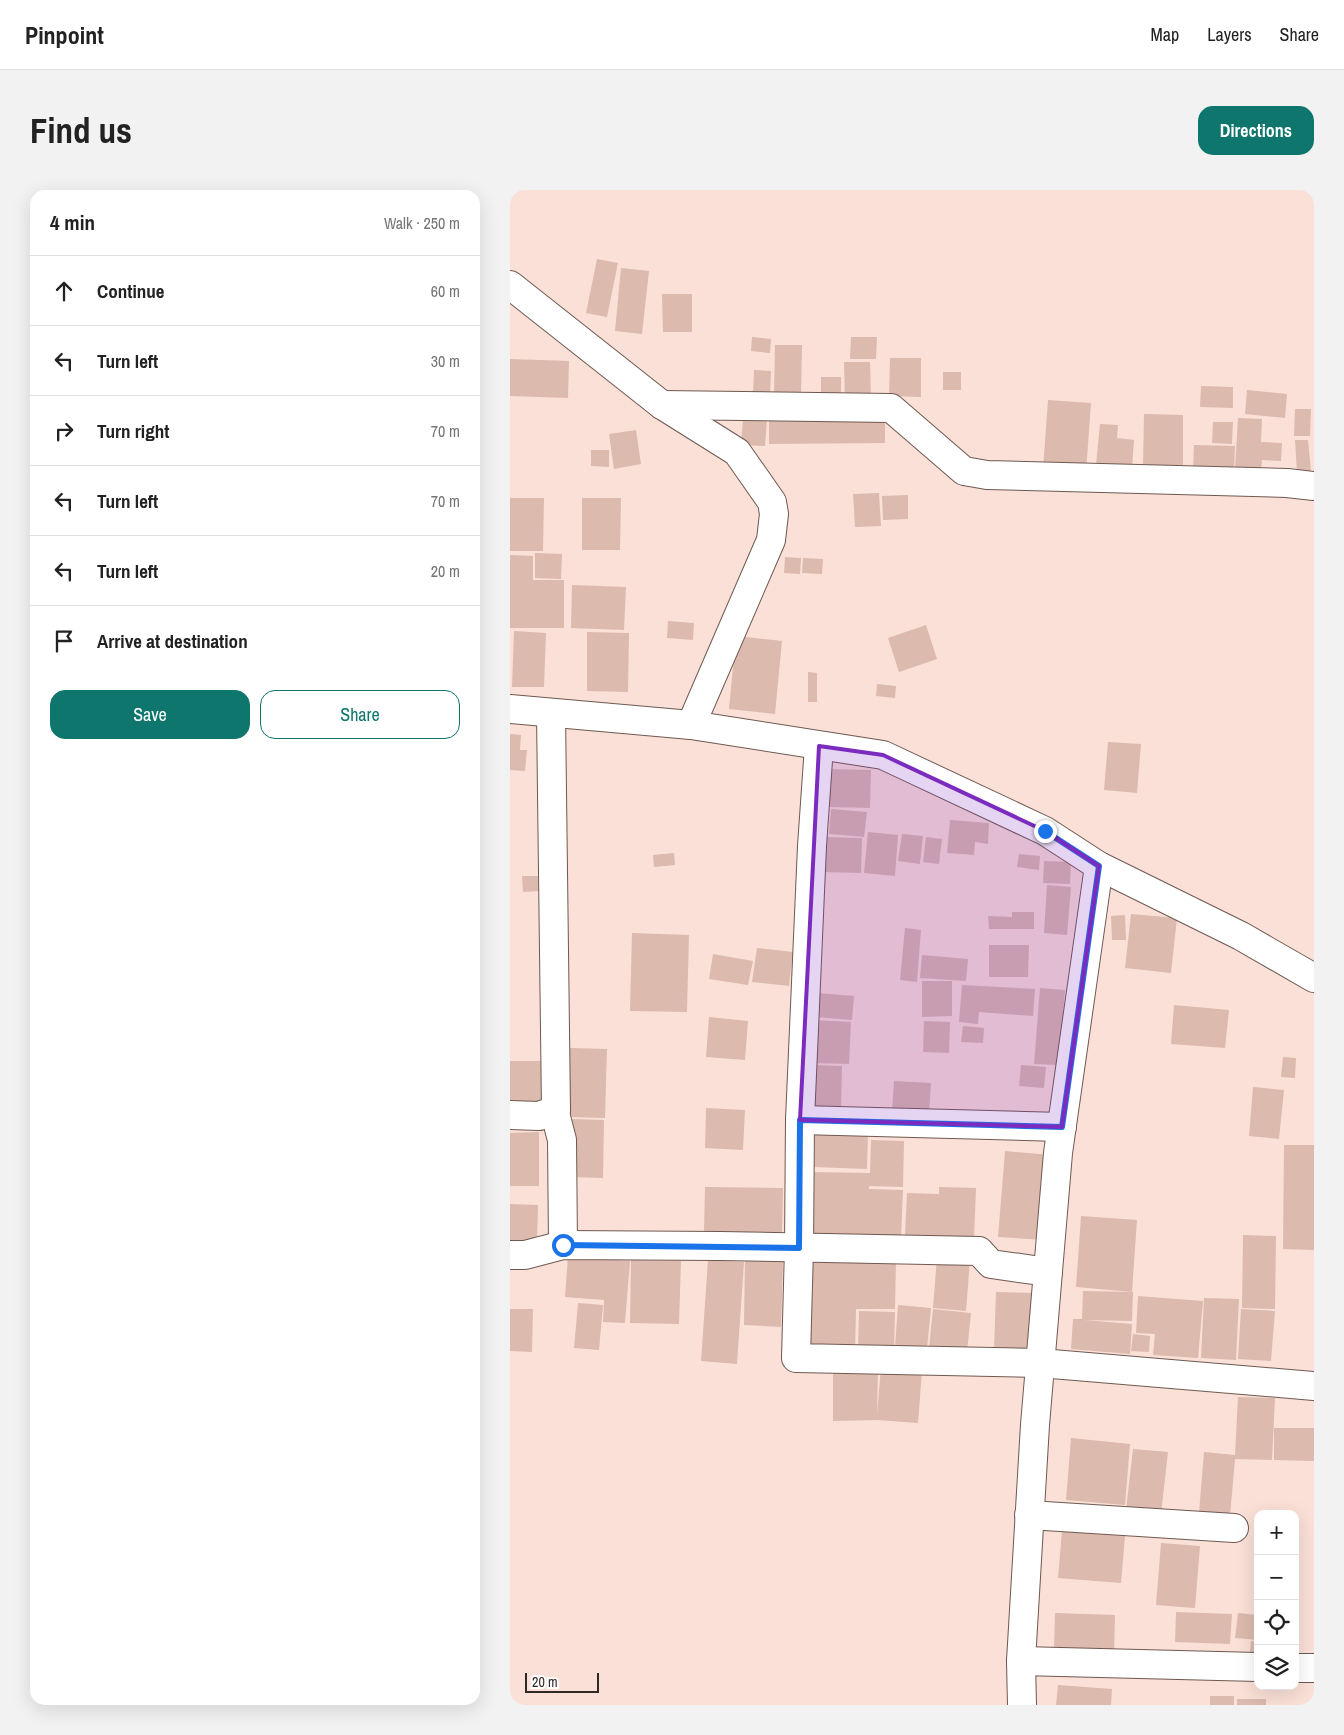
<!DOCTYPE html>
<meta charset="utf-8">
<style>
body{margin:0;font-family:"Archivo Narrow",sans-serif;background:#f2f2f2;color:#222}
.controls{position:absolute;right:15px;bottom:15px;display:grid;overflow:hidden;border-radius:10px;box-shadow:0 5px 20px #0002}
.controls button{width:45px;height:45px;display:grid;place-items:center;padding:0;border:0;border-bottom:1px solid #e0e0e0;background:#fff;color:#222;font:25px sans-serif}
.scale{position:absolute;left:15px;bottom:12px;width:74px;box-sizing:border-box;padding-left:5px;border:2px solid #312724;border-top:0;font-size:14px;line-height:18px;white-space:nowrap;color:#312724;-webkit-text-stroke:4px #fff;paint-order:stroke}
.stop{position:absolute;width:15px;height:15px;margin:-11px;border:4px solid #1a73e8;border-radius:50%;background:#fff}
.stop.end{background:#1a73e8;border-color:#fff;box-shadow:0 1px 5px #0008}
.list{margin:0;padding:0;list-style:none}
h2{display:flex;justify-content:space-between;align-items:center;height:65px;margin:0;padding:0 20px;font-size:21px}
h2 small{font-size:16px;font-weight:400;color:#767676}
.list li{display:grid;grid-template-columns:32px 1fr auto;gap:15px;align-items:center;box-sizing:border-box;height:70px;padding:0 20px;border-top:1px solid #e0e0e0}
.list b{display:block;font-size:19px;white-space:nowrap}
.list em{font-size:16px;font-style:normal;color:#767676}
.actions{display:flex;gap:10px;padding:15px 20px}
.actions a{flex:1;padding:11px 0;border:1px solid #0f766e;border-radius:15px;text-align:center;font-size:18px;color:#0f766e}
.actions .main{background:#0f766e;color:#fff}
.icon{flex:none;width:28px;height:28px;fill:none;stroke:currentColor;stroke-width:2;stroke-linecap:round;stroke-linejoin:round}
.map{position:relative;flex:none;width:804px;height:1515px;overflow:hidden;border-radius:15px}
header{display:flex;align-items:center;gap:30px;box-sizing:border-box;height:70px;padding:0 25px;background:#fff;border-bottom:1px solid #e0e0e0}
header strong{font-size:24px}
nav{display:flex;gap:28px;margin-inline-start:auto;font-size:18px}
.intro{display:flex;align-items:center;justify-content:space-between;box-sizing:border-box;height:120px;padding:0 30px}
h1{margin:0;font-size:35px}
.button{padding:12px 22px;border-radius:15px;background:#0f766e;color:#fff;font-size:18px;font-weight:700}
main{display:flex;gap:30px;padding:0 30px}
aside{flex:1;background:#fff;border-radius:15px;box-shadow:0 5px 20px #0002}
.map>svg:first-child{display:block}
.building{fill:#dcbaae}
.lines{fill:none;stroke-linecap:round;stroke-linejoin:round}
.minor-casing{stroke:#6e5951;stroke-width:30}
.minor{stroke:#fff;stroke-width:28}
.route{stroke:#1a73e8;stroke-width:6}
.marked{fill:#7b2cbf;fill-opacity:0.2;stroke:#7b2cbf;stroke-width:4;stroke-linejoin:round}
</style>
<header>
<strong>Pinpoint</strong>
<nav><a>Map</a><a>Layers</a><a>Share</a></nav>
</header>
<div class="intro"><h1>Find us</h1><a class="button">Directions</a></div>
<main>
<aside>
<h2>4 min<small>Walk · 250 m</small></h2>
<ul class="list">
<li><svg class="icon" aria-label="ahead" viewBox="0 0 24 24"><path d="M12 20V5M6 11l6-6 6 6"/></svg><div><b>Continue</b></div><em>60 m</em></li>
<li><svg class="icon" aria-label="left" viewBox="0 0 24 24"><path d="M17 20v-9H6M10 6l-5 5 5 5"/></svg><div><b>Turn left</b></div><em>30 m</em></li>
<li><svg class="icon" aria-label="right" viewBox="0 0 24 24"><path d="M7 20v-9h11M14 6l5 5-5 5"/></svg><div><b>Turn right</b></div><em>70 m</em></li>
<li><svg class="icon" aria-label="left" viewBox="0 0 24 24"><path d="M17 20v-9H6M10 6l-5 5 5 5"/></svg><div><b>Turn left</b></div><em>70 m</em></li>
<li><svg class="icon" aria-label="left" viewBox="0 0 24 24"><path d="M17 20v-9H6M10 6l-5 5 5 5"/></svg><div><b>Turn left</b></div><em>20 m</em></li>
<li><svg class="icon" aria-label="arrive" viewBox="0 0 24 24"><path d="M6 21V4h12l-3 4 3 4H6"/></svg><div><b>Arrive at destination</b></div></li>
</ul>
<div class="actions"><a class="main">Save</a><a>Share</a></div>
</aside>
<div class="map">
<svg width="804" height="1515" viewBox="0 0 804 1515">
<rect width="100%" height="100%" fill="#fae0d7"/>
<!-- building -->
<g class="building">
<polygon points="87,69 108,73 97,127 76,123"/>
<polygon points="111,78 139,81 132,144 105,141"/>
<polygon points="152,104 182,104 182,142 153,142"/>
<polygon points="242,147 261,149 260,163 241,161"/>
<polygon points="341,147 367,147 366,169 340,169"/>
<polygon points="265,155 292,155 291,206 264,205"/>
<polygon points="380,168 411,168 411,207 379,206"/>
<polygon points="0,169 59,171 58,208 0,206"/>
<polygon points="334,172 360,172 361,211 335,211"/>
<polygon points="244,180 261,181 260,206 243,205"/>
<rect x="433" y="182" width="18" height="18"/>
<rect x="311" y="187" width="20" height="25"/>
<polygon points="691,196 723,197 723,218 690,217"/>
<polygon points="737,200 777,204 775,228 735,224"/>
<polygon points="538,210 581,213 576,282 533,279"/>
<polygon points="785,219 801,219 800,246 784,246"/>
<polygon points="634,224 673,225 673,275 633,275"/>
<polygon points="375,226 375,253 259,254 259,227"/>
<polygon points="233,228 257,229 255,256 231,255"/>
<polygon points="728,228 752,229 751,252 772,253 771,271 752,270 751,280 725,279"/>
<polygon points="703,232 723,232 722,254 702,253"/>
<polygon points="590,234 608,235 607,248 624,250 622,278 586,275"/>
<polygon points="126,240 131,274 104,279 99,244"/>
<polygon points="785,250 798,250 801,282 787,283"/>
<polygon points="684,255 725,256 724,281 683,280"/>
<polygon points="81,260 99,260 99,277 81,276"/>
<polygon points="369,303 371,336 345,337 343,304"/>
<polygon points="398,305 398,329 373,330 372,306"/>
<polygon points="0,308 34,308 33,361 0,361"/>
<polygon points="72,308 111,308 110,360 72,360"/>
<polygon points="25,363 52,364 51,389 25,388"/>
<polygon points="0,365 23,366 23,390 54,390 54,438 0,438"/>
<polygon points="275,367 291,368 290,384 274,383"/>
<polygon points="293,368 313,369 312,384 292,383"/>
<polygon points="62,395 116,397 114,440 61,438"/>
<polygon points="158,431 184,433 183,450 157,448"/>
<polygon points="416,435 427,469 389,482 378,448"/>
<polygon points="4,441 36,443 34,497 2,497"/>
<polygon points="77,442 119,443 118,502 77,501"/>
<polygon points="226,446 272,451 265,524 219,519"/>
<polygon points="298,482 307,483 307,512 298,512"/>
<polygon points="367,494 386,496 385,508 366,506"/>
<polygon points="0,544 11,545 10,560 17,560 15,581 0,580"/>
<polygon points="598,552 631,554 627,603 594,600"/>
<polygon points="318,579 361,580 360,618 318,617"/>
<polygon points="321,619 357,622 354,647 319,644"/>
<polygon points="440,630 479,633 478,654 465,652 464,665 437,663"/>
<polygon points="358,642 388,645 385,686 354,683"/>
<polygon points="392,644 413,646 410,674 388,671"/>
<polygon points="314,647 352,648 351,683 313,682"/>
<polygon points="416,647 432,649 429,674 413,672"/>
<polygon points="164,663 165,675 144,677 143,665"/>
<polygon points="509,664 530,666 529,680 507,677"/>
<polygon points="534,671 561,672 560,694 533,693"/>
<polygon points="12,686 28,686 29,701 13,702"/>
<polygon points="537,695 561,697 557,745 534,743"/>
<polygon points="502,722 524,722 524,739 479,739 478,726 502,727"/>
<polygon points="621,724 667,728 661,783 615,778"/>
<polygon points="615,725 616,750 602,750 601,726"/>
<polygon points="395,738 411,740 407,792 390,790"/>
<polygon points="122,743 179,745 177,822 120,821"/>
<polygon points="479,755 519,755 518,787 479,787"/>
<polygon points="247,758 283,762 279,796 242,792"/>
<polygon points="203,764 243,771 238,795 199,789"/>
<polygon points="412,765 458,769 456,791 410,788"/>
<polygon points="412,791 442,791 442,826 412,827"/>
<polygon points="452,795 525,799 523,826 469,822 468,834 449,832"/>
<polygon points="530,798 555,800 549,875 524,874"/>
<polygon points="308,803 344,806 342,830 305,827"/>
<polygon points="664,815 719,820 715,858 661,854"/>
<polygon points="199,827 238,831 235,870 196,867"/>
<polygon points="304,830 341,832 339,874 302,873"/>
<polygon points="414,831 440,832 439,863 413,862"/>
<polygon points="453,836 474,838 473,853 451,852"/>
<polygon points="60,858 97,859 95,928 59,927"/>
<polygon points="773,867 786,868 785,888 771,887"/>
<rect x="0" y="871" width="31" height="42"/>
<polygon points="304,875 332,876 331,921 303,920"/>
<polygon points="511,875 536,877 534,898 509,896"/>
<polygon points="384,891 421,893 419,923 382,921"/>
<polygon points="743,897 774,900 769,949 739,946"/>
<polygon points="196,918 235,920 233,960 195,958"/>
<polygon points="62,929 94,930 93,988 60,987"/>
<polygon points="305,941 358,942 357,979 304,977"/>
<polygon points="29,942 29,996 0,996 0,943"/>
<polygon points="361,950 394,951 393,997 359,996 359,999 393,1000 391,1048 299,1045 300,982 360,983"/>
<polygon points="774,955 804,955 804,1060 773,1059"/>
<polygon points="495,961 541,965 534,1050 488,1047"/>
<polygon points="195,997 273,998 272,1043 194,1042"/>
<polygon points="429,997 466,998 464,1049 395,1046 397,1003 429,1004"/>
<polygon points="0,1014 28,1015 27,1052 0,1051"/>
<polygon points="571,1026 627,1030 622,1102 566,1097"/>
<polygon points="733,1045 766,1046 765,1119 732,1118"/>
<polygon points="58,1066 120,1071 115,1133 93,1132 94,1110 55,1107"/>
<polygon points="427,1067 460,1070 456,1121 423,1118"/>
<polygon points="121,1070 171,1071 169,1134 120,1133"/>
<polygon points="198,1070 234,1072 227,1174 191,1171"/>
<polygon points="235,1070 273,1070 271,1137 234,1135"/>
<polygon points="299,1071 386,1071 385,1119 346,1119 345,1162 298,1161"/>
<polygon points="573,1101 623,1102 622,1131 574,1130 622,1134 620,1164 561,1159 563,1129 572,1129"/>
<polygon points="486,1102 525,1103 524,1161 484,1160"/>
<polygon points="628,1106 693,1111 688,1168 643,1165 645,1144 626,1143"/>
<polygon points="694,1108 729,1109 726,1170 691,1168"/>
<polygon points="68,1113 93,1115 89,1160 64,1158"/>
<polygon points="388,1115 421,1118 417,1159 385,1156"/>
<polygon points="0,1119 23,1119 22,1162 0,1161"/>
<polygon points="423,1119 461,1123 457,1162 419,1158"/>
<polygon points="731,1119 765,1121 761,1171 728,1169"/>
<polygon points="349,1121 385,1122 384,1160 348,1159"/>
<polygon points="623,1144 640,1146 639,1162 621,1161"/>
<polygon points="323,1175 368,1176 367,1225 371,1177 412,1181 408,1233 367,1230 323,1231"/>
<polygon points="728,1207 765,1208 762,1270 725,1269 720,1326 689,1323 694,1262 725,1265"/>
<polygon points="764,1238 804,1238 804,1271 764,1270"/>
<polygon points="561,1248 620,1254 615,1315 556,1310"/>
<polygon points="623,1259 658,1262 651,1324 616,1320"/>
<polygon points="552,1341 615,1346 611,1393 548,1388"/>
<polygon points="651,1353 690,1356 685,1418 646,1415"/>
<polygon points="666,1422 722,1424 720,1454 665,1452"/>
<polygon points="545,1423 605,1425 604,1463 544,1461"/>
<polygon points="728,1423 748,1425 748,1450 725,1448"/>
<polygon points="741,1451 748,1452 748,1470 739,1469"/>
<polygon points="548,1495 602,1499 601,1515 546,1515"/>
<rect x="700" y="1506" width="24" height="9"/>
<rect x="727" y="1509" width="29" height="6"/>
</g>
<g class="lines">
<!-- minor casing -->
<g class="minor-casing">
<g id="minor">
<polyline points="0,95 152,215 227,262 262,312 264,324 261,350 181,535"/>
<polyline points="152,215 381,218 454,281 477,285 777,293 804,296"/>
<polyline points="0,519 181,535 373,565 535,641 589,676 731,746 804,788"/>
<polyline points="309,556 302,656 290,930 289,1058 286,1168 530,1173 804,1196"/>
<polyline points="46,920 45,923 52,950 53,1055"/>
<polyline points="0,925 29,926 46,920 41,523"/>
<polyline points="290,930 552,937"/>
<polyline points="0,1065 15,1065 53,1055 210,1056 469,1061 481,1074 538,1082"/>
<polyline points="519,1325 724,1338"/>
<polyline points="511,1471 748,1477"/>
<polyline points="785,1478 804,1478"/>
<polyline points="512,1515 511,1471 525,1235 548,963 589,676"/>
</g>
</g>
<!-- minor -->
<use href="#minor" class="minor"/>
</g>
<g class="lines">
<!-- route -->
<polyline class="route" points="53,1055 289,1058 290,930 552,937 589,676 535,641"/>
</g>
<!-- marked area -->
<path class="marked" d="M309 556 373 565 535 641 589 676 552 937 290 930Z"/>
</svg>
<div class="controls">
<button>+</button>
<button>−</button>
<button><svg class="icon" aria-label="locate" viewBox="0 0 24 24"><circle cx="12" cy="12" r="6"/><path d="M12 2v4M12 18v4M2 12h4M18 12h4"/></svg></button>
<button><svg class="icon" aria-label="layers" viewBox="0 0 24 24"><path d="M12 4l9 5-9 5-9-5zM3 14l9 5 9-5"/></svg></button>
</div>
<div class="scale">20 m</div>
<div class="stop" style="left:53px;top:1055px"></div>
<div class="stop end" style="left:535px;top:641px"></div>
</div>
</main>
